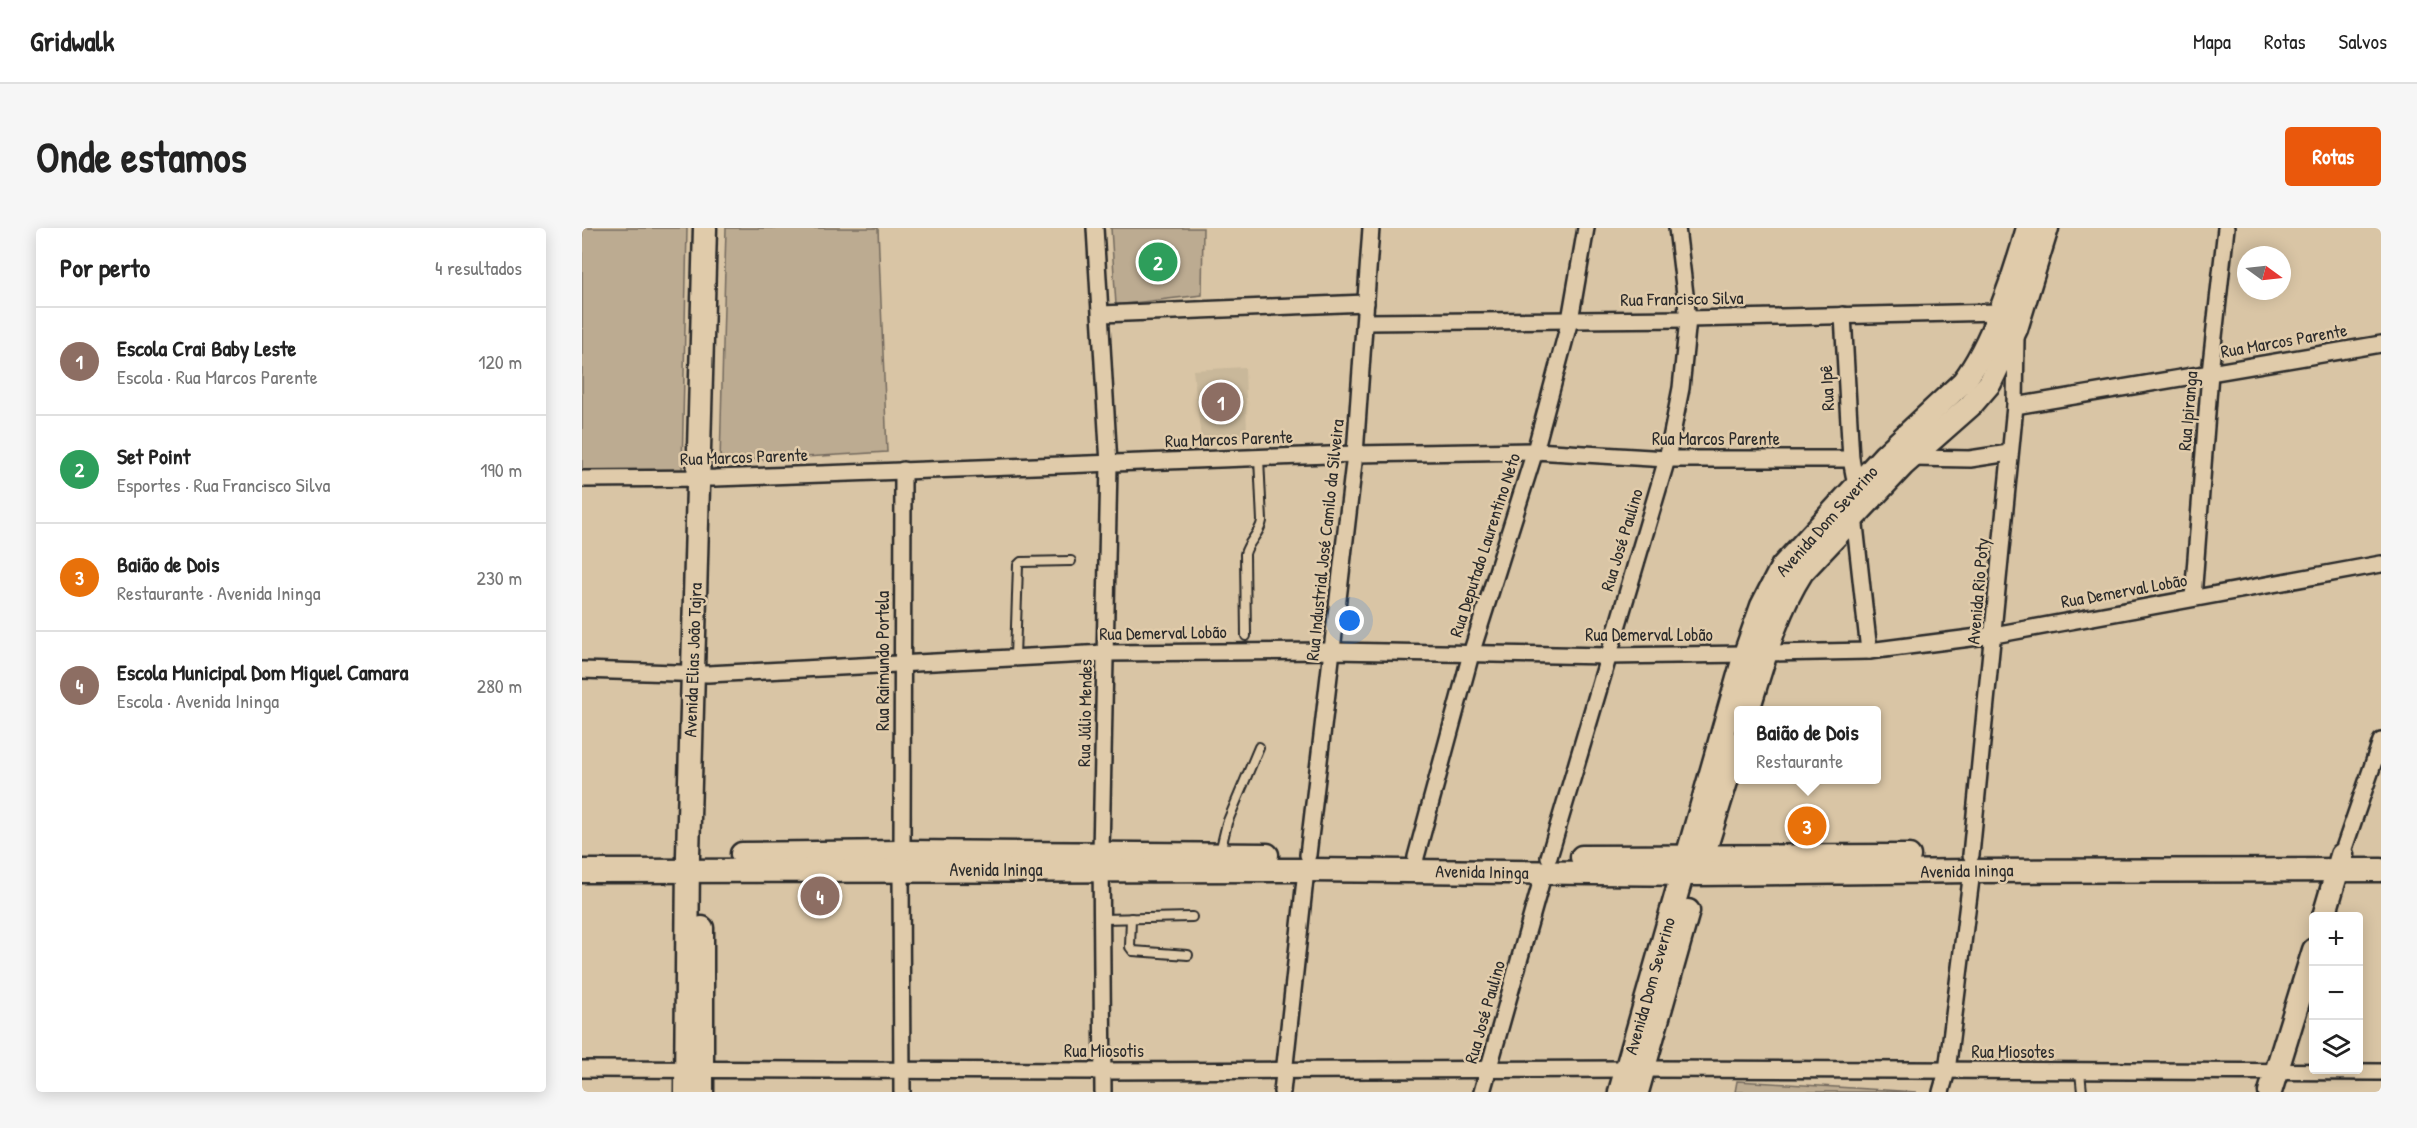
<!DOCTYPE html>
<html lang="pt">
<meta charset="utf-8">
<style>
body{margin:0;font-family:"Patrick Hand",sans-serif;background:#f6f6f6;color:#222}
.controls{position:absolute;right:18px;bottom:18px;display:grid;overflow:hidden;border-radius:6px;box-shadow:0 3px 15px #0003}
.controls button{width:54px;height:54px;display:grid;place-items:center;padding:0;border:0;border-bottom:2px solid #e0e0e0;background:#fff;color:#222;font:30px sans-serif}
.compass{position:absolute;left:1655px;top:18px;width:54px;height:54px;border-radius:50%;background:#fff;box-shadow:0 3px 15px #0003;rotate:105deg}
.you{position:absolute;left:768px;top:393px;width:21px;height:21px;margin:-15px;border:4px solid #fff;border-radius:50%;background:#1a73e8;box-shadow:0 0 0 9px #1a73e833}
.badge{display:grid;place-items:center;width:39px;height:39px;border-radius:50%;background:#ea580c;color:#fff;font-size:20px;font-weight:700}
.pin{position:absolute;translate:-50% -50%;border:3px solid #fff;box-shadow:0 2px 6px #0006}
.popup{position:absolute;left:1152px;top:478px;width:147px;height:78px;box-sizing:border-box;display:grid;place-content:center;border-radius:6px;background:#fff;filter:drop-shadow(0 2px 4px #0005);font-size:20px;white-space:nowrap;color:#767676}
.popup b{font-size:22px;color:#222}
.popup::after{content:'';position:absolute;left:50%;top:100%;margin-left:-12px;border:12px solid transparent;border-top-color:#fff}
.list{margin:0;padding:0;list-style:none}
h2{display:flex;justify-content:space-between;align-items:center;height:78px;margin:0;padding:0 24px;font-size:26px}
h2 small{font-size:20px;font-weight:400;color:#767676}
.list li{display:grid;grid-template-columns:39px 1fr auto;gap:18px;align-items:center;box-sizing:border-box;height:108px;padding:0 24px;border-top:2px solid #e0e0e0}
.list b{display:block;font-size:22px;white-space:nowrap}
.list p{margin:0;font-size:20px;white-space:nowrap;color:#767676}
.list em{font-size:20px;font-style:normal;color:#767676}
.icon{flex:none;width:33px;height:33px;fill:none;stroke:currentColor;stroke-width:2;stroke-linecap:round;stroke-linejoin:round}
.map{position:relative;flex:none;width:1799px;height:864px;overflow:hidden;border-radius:6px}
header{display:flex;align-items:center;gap:36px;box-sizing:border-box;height:84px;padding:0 30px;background:#fff;border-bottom:2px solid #e0e0e0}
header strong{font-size:28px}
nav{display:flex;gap:33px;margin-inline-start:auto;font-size:21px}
.intro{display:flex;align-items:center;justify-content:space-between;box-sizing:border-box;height:144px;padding:0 36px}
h1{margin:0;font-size:42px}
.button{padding:15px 27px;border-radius:6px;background:#ea580c;color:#fff;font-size:21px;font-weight:700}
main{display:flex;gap:36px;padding:0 36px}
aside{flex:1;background:#fff;border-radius:6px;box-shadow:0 3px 15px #0003}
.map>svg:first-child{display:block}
.built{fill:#c9b89a}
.green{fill:#bcab91;stroke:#746b5e;stroke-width:1.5}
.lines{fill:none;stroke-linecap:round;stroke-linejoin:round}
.lane-casing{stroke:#2b2b2b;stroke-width:12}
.street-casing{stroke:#2b2b2b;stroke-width:20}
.secondary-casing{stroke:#2b2b2b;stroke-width:27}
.lane{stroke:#e0cbaa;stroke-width:8}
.street{stroke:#e0cbaa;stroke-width:15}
.secondary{stroke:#e0cbaa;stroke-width:22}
.labels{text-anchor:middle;stroke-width:5;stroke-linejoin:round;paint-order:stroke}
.street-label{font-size:18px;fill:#2b2b2b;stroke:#e0cbaa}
</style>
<header>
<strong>Gridwalk</strong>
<nav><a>Mapa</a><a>Rotas</a><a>Salvos</a></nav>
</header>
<div class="intro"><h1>Onde estamos</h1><a class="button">Rotas</a></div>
<main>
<aside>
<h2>Por perto<small>4 resultados</small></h2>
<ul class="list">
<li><span class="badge" style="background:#8d6e63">1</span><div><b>Escola Crai Baby Leste</b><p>Escola · Rua Marcos Parente</p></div><em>120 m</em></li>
<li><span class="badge" style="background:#2e9e5b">2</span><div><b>Set Point</b><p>Esportes · Rua Francisco Silva</p></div><em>190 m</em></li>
<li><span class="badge" style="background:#e8710a">3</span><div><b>Baião de Dois</b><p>Restaurante · Avenida Ininga</p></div><em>230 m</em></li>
<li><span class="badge" style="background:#8d6e63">4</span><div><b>Escola Municipal Dom Miguel Camara</b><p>Escola · Avenida Ininga</p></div><em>280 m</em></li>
</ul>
</aside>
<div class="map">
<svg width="1799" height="864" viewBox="0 0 1799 864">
<rect width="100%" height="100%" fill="#d9c5a5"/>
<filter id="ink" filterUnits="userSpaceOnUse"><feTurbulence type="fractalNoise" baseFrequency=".0167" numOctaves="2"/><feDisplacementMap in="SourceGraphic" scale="12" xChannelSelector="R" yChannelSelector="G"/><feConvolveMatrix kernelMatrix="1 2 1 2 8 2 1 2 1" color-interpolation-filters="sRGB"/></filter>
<g filter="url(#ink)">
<!-- built -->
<polygon class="built" points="663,139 665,206 619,210 611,142"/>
<!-- green -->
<g class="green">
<polygon points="0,0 105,0 100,242 0,242"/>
<polygon points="144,0 296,0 305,224 138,234"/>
<polygon points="529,0 621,0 620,67 534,77"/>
<polygon points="1155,853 1335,864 1153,864"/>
</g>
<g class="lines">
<!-- lane casing -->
<g class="lane-casing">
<g id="lane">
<path d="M664 408 663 326C666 313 678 306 680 293L677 230"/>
<polyline points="433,429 436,337 439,334 489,333"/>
<polyline points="638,624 645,595 677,519"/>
<polyline points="549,690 548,719 551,723 606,727"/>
<polyline points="520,691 610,689"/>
<polyline points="1498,844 1500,864"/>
</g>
</g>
<!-- street casing -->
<g class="street-casing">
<g id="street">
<polyline points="513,0 527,236 519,625 521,864"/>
<polyline points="520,86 784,75"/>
<polyline points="1261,87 1269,231 1274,257"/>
<polyline points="783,94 1106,91 1417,84"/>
<polyline points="1433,178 1799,116"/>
<polyline points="1330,230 1388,231 1427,225"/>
<polyline points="0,251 133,250 773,226 953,223 1085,231 1269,231"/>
<polyline points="1272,288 1287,423"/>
<polyline points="1611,370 1628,145 1644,0"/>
<polyline points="1184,425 1287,423 1412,407 1799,336"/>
<polyline points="0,442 126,446 524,425 752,423 1025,428 1163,426"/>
<polyline points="320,624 321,242"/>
<polyline points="1760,626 1799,513"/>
<polyline points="726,627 773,226 789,0"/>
<polyline points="1389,627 1433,178 1434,107"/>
<polyline points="967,629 1085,231 1099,160 1106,91 1095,0"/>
<polyline points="319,643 320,864"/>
<polyline points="833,643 834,629 889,426 953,223 988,92 1004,0"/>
<polyline points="0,841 520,843 1045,841"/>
<polyline points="1062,841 1799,844"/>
<polyline points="700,864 724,642"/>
<polyline points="900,864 962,644"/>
<polyline points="1359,864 1365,843 1390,643"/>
</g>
</g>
<!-- secondary casing -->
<g class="secondary-casing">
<g id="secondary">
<path d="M1166 482C1181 435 1193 386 1220 344L1321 237 1389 177 1408 155 1434 101 1465 0"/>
<polyline points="160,626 320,624 685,627"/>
<polyline points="1121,628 1156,515"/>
<polyline points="1000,629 1327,628"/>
<polyline points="0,643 724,642 1116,646 1390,643 1799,642"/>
<polyline points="1742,688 1760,627"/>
<polyline points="104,864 106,627 123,0"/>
<polyline points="120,864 120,700"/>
<path d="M1038 864 1163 426 1180 378 1200 339 1303 227 1381 154C1409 119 1434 44 1446 0"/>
<polyline points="1055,864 1106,683"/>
<polyline points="1688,864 1732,722"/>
</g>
</g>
<!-- lane -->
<use href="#lane" class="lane"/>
<!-- street -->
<use href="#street" class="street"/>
<!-- secondary -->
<use href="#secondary" class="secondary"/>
</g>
</g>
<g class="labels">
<!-- street labels -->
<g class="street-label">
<text transform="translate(1100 71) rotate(-1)" y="6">Rua Francisco Silva</text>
<text transform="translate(1702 113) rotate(-10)" y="6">Rua Marcos Parente</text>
<text transform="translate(1245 160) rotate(-93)" y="6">Rua Ipê</text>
<text transform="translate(1606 183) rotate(-85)" y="6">Rua Ipiranga</text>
<text transform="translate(647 211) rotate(-2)" y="6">Rua Marcos Parente</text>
<text x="1134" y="217">Rua Marcos Parente</text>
<text transform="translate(162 229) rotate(-2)" y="6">Rua Marcos Parente</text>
<text transform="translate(1245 293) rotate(-48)" y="6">Avenida Dom Severino</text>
<text transform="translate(743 312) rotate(-84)" y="6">Rua Industrial José Camilo da Silveira</text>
<text transform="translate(1040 312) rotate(-73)" y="6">Rua José Paulino</text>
<text transform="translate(903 317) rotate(-72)" y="6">Rua Deputado Laurentino Neto</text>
<text transform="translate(1396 363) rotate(-85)" y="6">Avenida Rio Poty</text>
<text transform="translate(1542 363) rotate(-10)" y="6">Rua Demerval Lobão</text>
<text transform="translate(581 405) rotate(-1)" y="6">Rua Demerval Lobão</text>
<text x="1067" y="413">Rua Demerval Lobão</text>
<text transform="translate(111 432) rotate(-88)" y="6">Avenida Elias João Tajra</text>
<text transform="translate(301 433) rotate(-90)" y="6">Rua Raimundo Portela</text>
<text transform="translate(503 485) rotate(-89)" y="6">Rua Júlio Mendes</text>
<text x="414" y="648">Avenida Ininga</text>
<text transform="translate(1385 643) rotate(-1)" y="6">Avenida Ininga</text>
<text transform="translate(900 644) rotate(1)" y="6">Avenida Ininga</text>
<text transform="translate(1068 758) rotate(-74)" y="6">Avenida Dom Severino</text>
<text transform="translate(903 784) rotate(-74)" y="6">Rua José Paulino</text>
<text x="522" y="829">Rua Miosotis</text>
<text x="1431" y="830">Rua Miosotes</text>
</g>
</g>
</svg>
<div class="controls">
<button>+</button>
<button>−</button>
<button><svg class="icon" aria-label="layers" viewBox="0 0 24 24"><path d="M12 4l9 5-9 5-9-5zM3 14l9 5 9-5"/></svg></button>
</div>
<svg class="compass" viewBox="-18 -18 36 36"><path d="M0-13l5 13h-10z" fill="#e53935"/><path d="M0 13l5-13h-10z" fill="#767676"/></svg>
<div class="you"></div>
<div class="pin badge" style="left:639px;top:174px;background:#8d6e63">1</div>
<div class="pin badge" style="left:576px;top:34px;background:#2e9e5b">2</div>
<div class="pin badge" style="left:1225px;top:598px;background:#e8710a">3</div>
<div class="popup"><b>Baião de Dois</b>Restaurante</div>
<div class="pin badge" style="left:238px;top:668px;background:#8d6e63">4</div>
</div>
</main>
